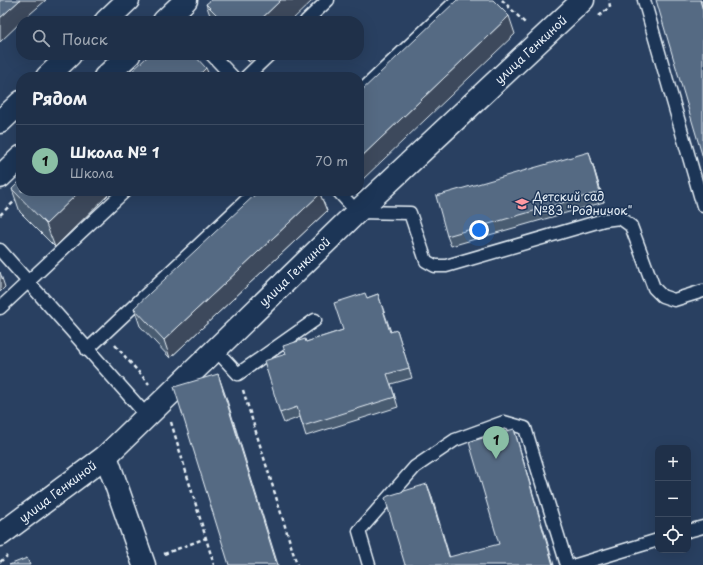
<!DOCTYPE html>
<html lang="ru">
<meta charset="utf-8">
<style>
body{margin:0;font-family:"Playpen Sans",sans-serif;background:#2c3c53;color:#f1f3f6}
.controls{position:absolute;right:12px;bottom:12px;display:grid;overflow:hidden;border-radius:8px;box-shadow:0 4px 16px #0002}
.controls button{width:36px;height:36px;display:grid;place-items:center;padding:0;border:0;border-bottom:1px solid #3c4b61;background:#1f3049;color:#f1f3f6;font:20px sans-serif}
.you{position:absolute;left:479px;top:230px;width:14px;height:14px;margin:-10px;border:3px solid #fff;border-radius:50%;background:#1a73e8;box-shadow:0 0 0 6px #1a73e833}
.badge{display:grid;place-items:center;width:26px;height:26px;border-radius:50%;background:#8abfa5;color:#111;font-size:13px;font-weight:700}
.pin{position:absolute;translate:-50% -33px;filter:drop-shadow(0 1px 2px #0008)}
.pin::after{content:'';position:absolute;top:21px;width:14px;height:12px;background:inherit;clip-path:polygon(0 0,100% 0,50% 100%)}
.list{margin:0;padding:0;list-style:none}
h2{display:flex;justify-content:space-between;align-items:center;height:52px;margin:0;padding:0 16px;font-size:17px}
h2 small{font-size:13px;font-weight:400;color:#a1a9b4}
.list li{display:grid;grid-template-columns:26px 1fr auto;gap:12px;align-items:center;box-sizing:border-box;height:72px;padding:0 16px;border-top:1px solid #3c4b61}
.list b{display:block;font-size:15px;white-space:nowrap}
.list p{margin:0;font-size:13px;white-space:nowrap;color:#a1a9b4}
.list em{font-size:13px;font-style:normal;color:#a1a9b4}
.icon{flex:none;width:22px;height:22px;fill:none;stroke:currentColor;stroke-width:2;stroke-linecap:round;stroke-linejoin:round}
.map{position:relative;flex:none;width:703px;height:565px;overflow:hidden}
.search{position:absolute;background:#1f3049;box-shadow:0 4px 16px #0002;left:16px;top:16px;width:348px;height:44px;display:flex;align-items:center;gap:10px;box-sizing:border-box;padding:0 14px;border-radius:16px;color:#a1a9b4;font-size:15px}
.panel{position:absolute;background:#1f3049;box-shadow:0 4px 16px #0002;left:16px;top:72px;width:348px;height:124px;border-radius:16px}
.map>svg:first-child{display:block}
.lines{fill:none;stroke-linecap:round;stroke-linejoin:round}
.service-casing{stroke:#e8f1f8;stroke-width:15}
.minor-casing{stroke:#e8f1f8;stroke-width:25}
.primary-casing{stroke:#e8f1f8;stroke-width:25}
.path{stroke:#e8f1f8;stroke-width:2.5;stroke-dasharray:4 3;stroke-linecap:butt}
.service{stroke:#1d3557;stroke-width:12}
.minor{stroke:#1d3557;stroke-width:22}
.primary{stroke:#1d3557;stroke-width:22}
.wall{fill:#495b71;stroke:#e8f1f8}
.shaded-wall{fill:#3c4a5c;stroke:#e8f1f8}
.building{fill:#556a83;stroke:#e8f1f8}
.labels{text-anchor:middle;stroke-width:3;stroke-linejoin:round;paint-order:stroke}
.street-label{font-size:12px;fill:#e8f1f8;stroke:#1d3557}
.poi-label{font-size:12px;fill:#e8f1f8;stroke:#1d3557;text-anchor:start}
</style>
<div class="map">
<svg width="703" height="565" viewBox="0 0 703 565">
<rect width="100%" height="100%" fill="#294061"/>
<filter id="ink" filterUnits="userSpaceOnUse"><feTurbulence type="fractalNoise" baseFrequency=".025" numOctaves="2"/><feDisplacementMap in="SourceGraphic" scale="8" xChannelSelector="R" yChannelSelector="G"/><feConvolveMatrix kernelMatrix="1 2 1 2 8 2 1 2 1" color-interpolation-filters="sRGB"/></filter>
<g filter="url(#ink)">
<g class="lines">
<!-- service casing -->
<g class="service-casing">
<g id="service">
<polyline points="644,0 703,206"/>
<polyline points="306,21 328,0"/>
<polyline points="212,55 233,77"/>
<polyline points="246,77 269,55"/>
<polyline points="359,93 457,0"/>
<polyline points="338,191 357,212 410,213 426,261 435,266 446,266 604,220 620,218 631,226 654,288 662,296 674,300 703,291"/>
<polyline points="0,250 147,416"/>
<polyline points="0,308 125,191"/>
<polyline points="215,349 238,374 315,320"/>
<polyline points="87,350 256,191"/>
<polyline points="688,531 703,527"/>
<polyline points="369,565 359,531 415,467 455,440 504,422 525,428 567,565"/>
<polyline points="576,565 658,540"/>
</g>
</g>
<!-- minor casing -->
<g class="minor-casing">
<g id="minor">
<polyline points="106,456 144,565"/>
<polyline points="0,535 106,456 357,212 583,0"/>
</g>
</g>
<!-- primary casing -->
<g class="primary-casing">
<g id="primary">
<polyline points="106,21 128,0"/>
<polyline points="164,21 186,0"/>
<polyline points="47,77 70,55"/>
<polyline points="105,77 129,55"/>
<polyline points="0,122 21,102"/>
<polyline points="0,177 21,157"/>
</g>
</g>
<!-- path -->
<g class="path">
<polyline points="502,0 526,24"/>
<polyline points="599,16 610,7 609,0"/>
<polyline points="207,21 213,15"/>
<polyline points="0,215 18,198"/>
<polyline points="115,345 149,384"/>
<polyline points="243,390 297,565"/>
<polyline points="171,422 214,565"/>
<polyline points="164,554 206,538"/>
<polyline points="0,562 7,556"/>
</g>
<!-- service -->
<use href="#service" class="service"/>
<!-- minor -->
<use href="#minor" class="minor"/>
<!-- primary -->
<use href="#primary" class="primary"/>
</g>
<!-- wall -->
<g class="wall">
<polygon points="206,4 291,21 212,21"/>
<polygon points="242,55 257,55 249,62"/>
<polygon points="592,162 604,202 451,246 447,236"/>
<polygon points="12,189 21,191 112,191 55,247 20,212"/>
<polygon points="320,194 327,211 170,358 140,326 134,308"/>
<polygon points="378,294 391,332 397,330 412,378 391,384 398,407 306,436 300,417 284,423 280,413 286,354 306,342 343,330 367,298"/>
</g>
<!-- shaded-wall -->
<g class="shaded-wall">
<polygon points="20,0 46,0 22,21 21,21 21,22 0,42 0,18"/>
<polygon points="281,0 313,0 291,21 259,21"/>
<polygon points="700,0 701,0 703,6 703,11"/>
<polygon points="509,16 515,34 361,181 359,176 359,159"/>
<polygon points="247,55 257,55 249,62"/>
<polygon points="206,68 210,77 197,77"/>
<polygon points="589,152 604,202 600,192"/>
<polygon points="80,191 112,191 55,247 46,224"/>
<polygon points="320,194 327,211 170,358 164,340"/>
<polygon points="0,272 5,287 0,292"/>
<polygon points="218,374 226,397 278,565 277,565"/>
<polygon points="514,429 517,439 554,565 553,565"/>
<polygon points="427,484 431,494 452,565 449,557"/>
</g>
<!-- building -->
<g class="building">
<polygon points="0,0 20,0 0,18"/>
<polygon points="211,0 281,0 259,21 223,21 206,4"/>
<polygon points="457,0 493,0 509,16 359,159 359,93"/>
<polygon points="656,0 700,0 703,11 703,158"/>
<polygon points="149,55 194,55 206,68 197,77 126,77"/>
<polygon points="589,152 600,192 447,236 436,196"/>
<polygon points="21,180 21,191 80,191 46,224 12,189"/>
<polygon points="259,191 318,191 320,194 164,340 134,308"/>
<polygon points="365,293 367,298 378,294 390,332 397,330 409,368 387,374 395,397 303,426 297,407 280,413 264,361 286,354 283,346 305,339 306,342 343,330 334,303"/>
<polygon points="218,374 277,565 229,565 174,387"/>
<polygon points="514,429 553,565 405,565 385,498 388,496 427,484 449,557 499,544 469,442"/>
<polygon points="27,558 30,565 9,565"/>
</g>
</g>
<!-- icons -->
<defs>
<g id="school-bare" transform="scale(1.08)"><path d="M0-5L7-2L0 1L-7-2ZM-4 1L0 2.5L4 1V4Q0 6-4 4Z" fill="#ff9aa2" stroke="#1d3557" stroke-width="2.5" paint-order="stroke"/></g>
</defs>
<g fill-rule="evenodd">
<use href="#school-bare" x="522" y="204"/>
</g>
<g class="labels">
<!-- street labels -->
<g class="street-label">
<text transform="translate(531 50) rotate(-43)" y="4">улица Генкиной</text>
<text transform="translate(295 272) rotate(-44)" y="4">улица Генкиной</text>
<text transform="translate(58 492) rotate(-37)" y="4">улица Генкиной</text>
</g>
<!-- poi labels -->
<g class="poi-label">
<text x="533" y="201">Детский сад<tspan x="533" dy="14">№83 "Родничок"</tspan></text>
</g>
</g>
</svg>
<div class="controls">
<button>+</button>
<button>−</button>
<button><svg class="icon" aria-label="locate" viewBox="0 0 24 24"><circle cx="12" cy="12" r="6"/><path d="M12 2v4M12 18v4M2 12h4M18 12h4"/></svg></button>
</div>
<div class="you"></div>
<div class="pin badge" style="left:496px;top:459px">1</div>
<div class="search"><svg class="icon" aria-label="search" viewBox="0 0 24 24"><circle cx="10" cy="10" r="6"/><path d="M15 15l6 6"/></svg>Поиск</div>
<section class="panel">
<h2>Рядом<small></small></h2>
<ul class="list">
<li><span class="badge">1</span><div><b>Школа № 1</b><p>Школа</p></div><em>70 m</em></li>
</ul>
</section>
</div>
